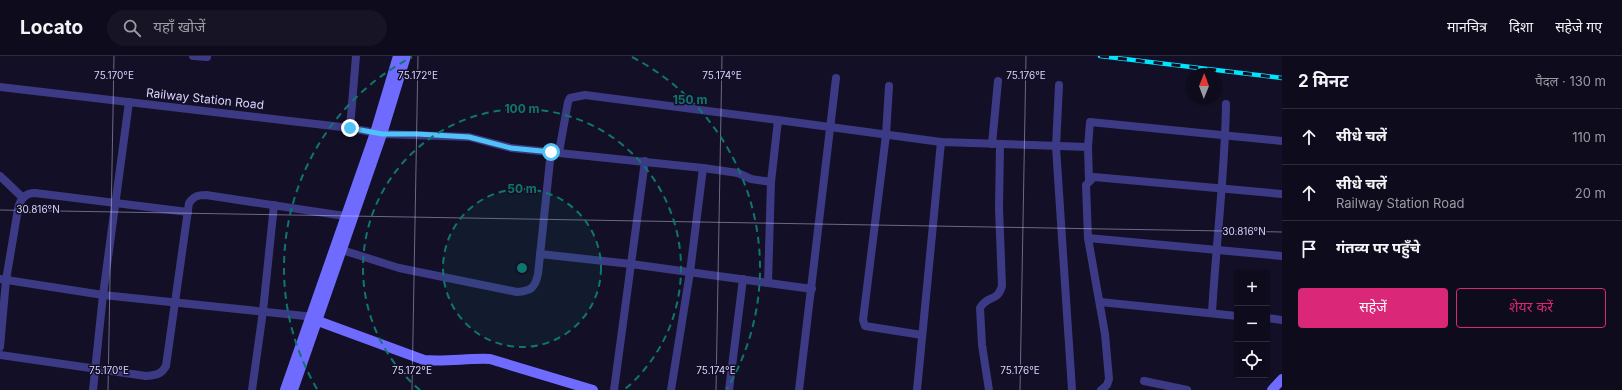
<!DOCTYPE html>
<html lang="hi">
<meta charset="utf-8">
<style>
body{margin:0;font-family:Inter,"Noto Sans Devanagari",sans-serif;background:#171425;color:#f1f3f6}
.controls{position:absolute;right:12px;bottom:12px;display:grid;overflow:hidden;border-radius:4px;box-shadow:0 1px 3px #0004}
.controls button{width:36px;height:36px;display:grid;place-items:center;padding:0;border:0;border-bottom:1px solid #2e2b3b;background:#0e0b1c;color:#f1f3f6;font:20px sans-serif}
.compass{position:absolute;left:1186px;top:12px;width:36px;height:36px;border-radius:50%;background:#0e0b1c;box-shadow:0 1px 3px #0004;rotate:1deg}
.stop{position:absolute;width:12px;height:12px;margin:-9px;border:3px solid #4fc3f7;border-radius:50%;background:#fff}
.stop.end{background:#4fc3f7;border-color:#fff;box-shadow:0 1px 4px #0008}
.list{margin:0;padding:0;list-style:none}
h2{display:flex;justify-content:space-between;align-items:center;height:52px;margin:0;padding:0 16px;font-size:17px}
h2 small{font-size:13px;font-weight:400;color:#9b9ba3}
.list li{display:grid;grid-template-columns:26px 1fr auto;gap:12px;align-items:center;box-sizing:border-box;height:56px;padding:0 16px;border-top:1px solid #2e2b3b}
.list b{display:block;font-size:15px;white-space:nowrap}
.list p{margin:0;font-size:13px;white-space:nowrap;color:#9b9ba3}
.list em{font-size:13px;font-style:normal;color:#9b9ba3}
.actions{display:flex;gap:8px;padding:12px 16px}
.actions a{flex:1;padding:9px 0;border:1px solid #db2777;border-radius:4px;text-align:center;font-size:14px;color:#db2777}
.actions .main{background:#db2777;color:#fff}
.icon{flex:none;width:22px;height:22px;fill:none;stroke:currentColor;stroke-width:2;stroke-linecap:round;stroke-linejoin:round}
.map{position:relative;flex:none;width:1282px;height:334px;overflow:hidden}
header{display:flex;align-items:center;gap:24px;box-sizing:border-box;height:56px;padding:0 20px;background:#0e0b1c;border-bottom:1px solid #2e2b3b}
header strong{font-size:19px}
nav{display:flex;gap:22px;margin-inline-start:auto;font-size:14px}
.search{width:280px;height:36px;background:#171425;display:flex;align-items:center;gap:10px;box-sizing:border-box;padding:0 14px;border-radius:22px;color:#9b9ba3;font-size:15px}
main{display:flex}
aside{flex:1;background:#0e0b1c}
.map>svg:first-child{display:block}
.lines{fill:none;stroke-linecap:round;stroke-linejoin:round}
.street{stroke:#3d3a85;stroke-width:8}
.secondary{stroke:#6f6bff;stroke-width:10}
.rail-casing{stroke:#00e5ff;stroke-width:4.5}
.rail{stroke:#130f26;stroke-width:3;stroke-dasharray:9;stroke-linecap:butt}
.route{stroke:#4fc3f7;stroke-width:5}
.ticks{fill:none;stroke:#d9d4ff;stroke-width:1;stroke-opacity:0.45}
.ring{fill:none;stroke:#0f766e;stroke-width:2;stroke-dasharray:7 5}
.labels{text-anchor:middle;stroke-width:3;stroke-linejoin:round;paint-order:stroke}
.street-label{font-size:12px;fill:#d9d4ff;stroke:#130f26}
.ticks-label{font-size:10px;text-anchor:middle;fill:#d9d4ff;stroke:#130f26;stroke-width:3;stroke-linejoin:round;paint-order:stroke}
.centre{fill:#0f766e;stroke:#130f26;stroke-width:2}
.ring-label{font-size:12px;text-anchor:middle;font-weight:bold;fill:#0f766e;stroke:#130f26;stroke-width:3;stroke-linejoin:round;paint-order:stroke}
</style>
<header>
<strong>Locato</strong>
<div class="search"><svg class="icon" aria-label="search" viewBox="0 0 24 24"><circle cx="10" cy="10" r="6"/><path d="M15 15l6 6"/></svg>यहाँ खोजें</div>
<nav><a>मानचित्र</a><a>दिशा</a><a>सहेजे गए</a></nav>
</header>
<main>
<div class="map">
<svg width="1282" height="334" viewBox="0 0 1282 334">
<rect width="100%" height="100%" fill="#130f26"/>
<g class="lines">
<!-- street -->
<g class="street">
<polyline points="193,0 207,1"/>
<polyline points="1059,29 1056,91 1072,334"/>
<polyline points="889,30 886,79 863,264 865,270 922,279"/>
<polyline points="0,31 350,72 382,78 469,81 511,92 703,112 738,117 751,123 771,126"/>
<polyline points="350,72 356,0"/>
<polyline points="992,88 998,25"/>
<polyline points="1088,91 1089,125"/>
<polyline points="559,96 568,46 570,42 585,39 778,64 941,86 1088,91 1090,66 1282,85"/>
<polyline points="0,120 22,141"/>
<polyline points="1088,182 1282,200"/>
<path d="M342 194 399 212 517 236C531 235 535 232 538 218L551 95"/>
<polyline points="540,198 631,208 645,105"/>
<polyline points="0,223 103,239 315,261"/>
<polyline points="768,227 771,126 778,64"/>
<polyline points="1100,246 1237,260"/>
<path d="M1212 257C1216 187 1225 118 1226 48"/>
<polyline points="1267,262 1282,264"/>
<path d="M0 291 6 224 18 153C20 143 25 137 35 137L188 156"/>
<path d="M0 299 146 320C155 319 161 319 166 310L189 147C194 140 198 139 206 139L351 161"/>
<polyline points="1144,325 1187,334"/>
<polyline points="93,334 103,239 129,46"/>
<polyline points="252,334 263,255 274,149"/>
<polyline points="614,334 631,208 812,233"/>
<polyline points="671,334 690,216 703,112"/>
<polyline points="729,334 743,223"/>
<polyline points="799,334 836,22"/>
<polyline points="917,334 941,86"/>
<path d="M989 334 982 289 980 252C988 238 997 247 1002 230L999 152 1000 89"/>
<polyline points="1101,334 1107,329 1109,323 1105,278 1088,182 1086,129 1094,121 1282,138"/>
</g>
<!-- secondary -->
<g class="secondary">
<path d="M318 265 424 304C446 306 468 302 490 303L593 334"/>
<polyline points="285,334 375,77 398,0"/>
<polyline points="293,334 382,78 406,0"/>
<polyline points="1272,334 1282,323"/>
</g>
<!-- rail casing -->
<g class="rail-casing">
<polyline id="rail" points="1100,0 1282,22"/>
</g>
<!-- rail -->
<use href="#rail" class="rail"/>
</g>
<g class="lines">
<!-- route -->
<polyline class="route" points="350,72 382,78 417,78 469,81 511,92 551,96"/>
</g>
<!-- ticks -->
<path class="ticks" d="M0 154 1282 176M108 334 114 0M412 334 418 0M716 334 722 0M1020 334 1026 0"/>
<!-- distance rings -->
<circle cx="522" cy="212" r="79" fill="#0f766e" fill-opacity=".12"/>
<g class="ring">
<circle cx="522" cy="212" r="79"/>
<path d="M420 334A159 159 0 1 1 624 334"/>
<path d="M317 333A238 238 0 0 1 412 1M632 1A238 238 0 0 1 727 333"/>
</g>
<g class="labels">
<!-- street labels -->
<g class="street-label">
<text transform="translate(205 43) rotate(6)" y="4">Railway Station Road</text>
</g>
</g>
<g class="ticks-label">
<text x="114" y="23">75.170°E</text>
<text x="418" y="23">75.172°E</text>
<text x="722" y="23">75.174°E</text>
<text x="1026" y="23">75.176°E</text>
<text x="38" y="157">30.816°N</text>
<text x="1244" y="179">30.816°N</text>
<text x="109" y="318">75.170°E</text>
<text x="412" y="318">75.172°E</text>
<text x="716" y="318">75.174°E</text>
<text x="1020" y="318">75.176°E</text>
</g>
<circle cx="522" cy="212" r="6" class="centre"/>
<g class="ring-label">
<text x="690" y="48">150 m</text>
<text x="522" y="57">100 m</text>
<text x="522" y="137">50 m</text>
</g>
</svg>
<div class="controls">
<button>+</button>
<button>−</button>
<button><svg class="icon" aria-label="locate" viewBox="0 0 24 24"><circle cx="12" cy="12" r="6"/><path d="M12 2v4M12 18v4M2 12h4M18 12h4"/></svg></button>
</div>
<svg class="compass" viewBox="-18 -18 36 36"><path d="M0-13l5 13h-10z" fill="#e53935"/><path d="M0 13l5-13h-10z" fill="#9b9ba3"/></svg>
<div class="stop" style="left:551px;top:96px"></div>
<div class="stop end" style="left:350px;top:72px"></div>
</div>
<aside>
<h2>2 मिनट<small>पैदल · 130 m</small></h2>
<ul class="list">
<li><svg class="icon" aria-label="ahead" viewBox="0 0 24 24"><path d="M12 20V5M6 11l6-6 6 6"/></svg><div><b>सीधे चलें</b></div><em>110 m</em></li>
<li><svg class="icon" aria-label="ahead" viewBox="0 0 24 24"><path d="M12 20V5M6 11l6-6 6 6"/></svg><div><b>सीधे चलें</b><p>Railway Station Road</p></div><em>20 m</em></li>
<li><svg class="icon" aria-label="arrive" viewBox="0 0 24 24"><path d="M6 21V4h12l-3 4 3 4H6"/></svg><div><b>गंतव्य पर पहुँचे</b></div></li>
</ul>
<div class="actions"><a class="main">सहेजें</a><a>शेयर करें</a></div>
</aside>
</main>
